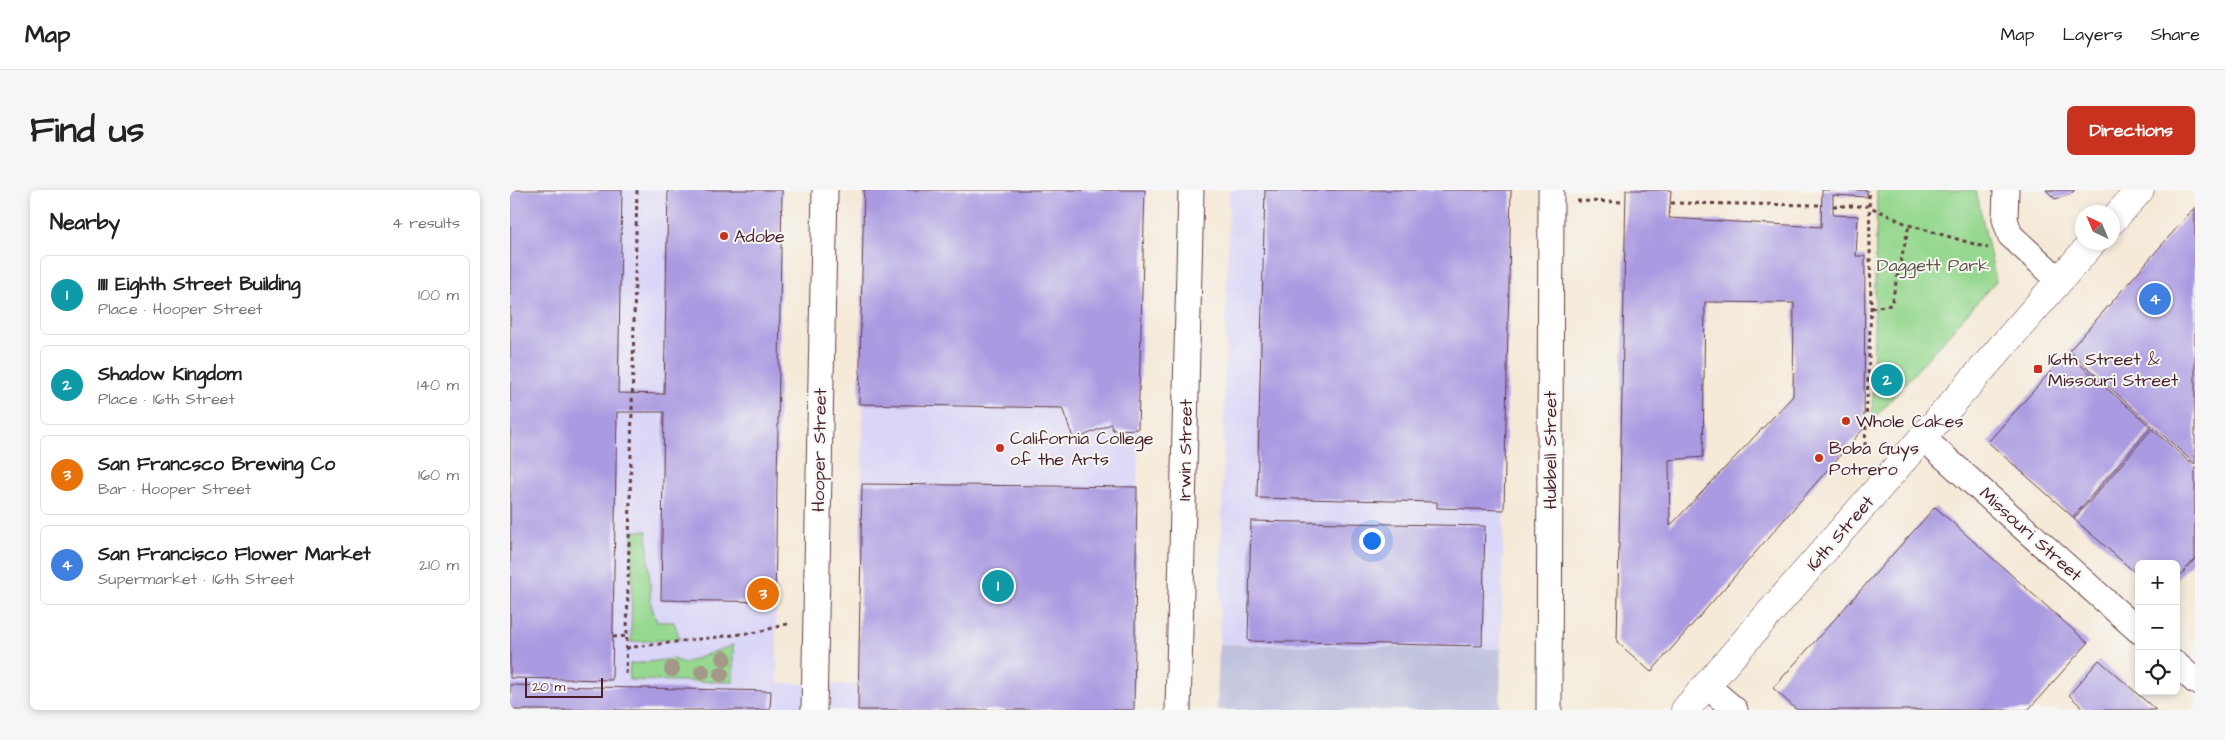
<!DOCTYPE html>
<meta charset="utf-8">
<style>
body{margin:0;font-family:"Architects Daughter",sans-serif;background:#f6f6f6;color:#222}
.controls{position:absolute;right:15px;bottom:15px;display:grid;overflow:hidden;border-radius:8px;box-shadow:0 2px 8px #0003}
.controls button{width:45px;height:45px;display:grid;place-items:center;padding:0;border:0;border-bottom:1px solid #e0e0e0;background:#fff;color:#222;font:25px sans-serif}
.compass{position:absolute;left:1565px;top:15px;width:45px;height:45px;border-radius:50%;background:#fff;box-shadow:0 2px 8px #0003;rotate:316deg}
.scale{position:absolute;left:15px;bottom:12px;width:78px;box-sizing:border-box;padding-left:5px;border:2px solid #4a1f2b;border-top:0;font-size:14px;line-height:18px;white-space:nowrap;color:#4a1f2b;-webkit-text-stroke:4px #f6f6f2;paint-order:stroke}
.you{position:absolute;left:861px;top:350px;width:18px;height:18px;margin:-12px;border:4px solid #fff;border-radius:50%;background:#1a73e8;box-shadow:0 0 0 8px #1a73e833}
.badge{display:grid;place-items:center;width:32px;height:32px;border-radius:50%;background:#c8321e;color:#fff;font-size:16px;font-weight:700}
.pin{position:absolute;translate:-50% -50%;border:2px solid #fff;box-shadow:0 1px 5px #0006}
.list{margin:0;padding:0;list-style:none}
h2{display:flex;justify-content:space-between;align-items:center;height:65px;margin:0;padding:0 20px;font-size:21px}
h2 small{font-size:16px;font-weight:400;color:#767676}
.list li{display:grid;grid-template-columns:32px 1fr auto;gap:15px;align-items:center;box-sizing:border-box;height:80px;margin:0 10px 10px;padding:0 10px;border:1px solid #e0e0e0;border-radius:8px}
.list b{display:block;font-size:19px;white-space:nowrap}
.list p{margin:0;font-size:16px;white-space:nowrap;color:#767676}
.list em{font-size:16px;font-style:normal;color:#767676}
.icon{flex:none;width:28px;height:28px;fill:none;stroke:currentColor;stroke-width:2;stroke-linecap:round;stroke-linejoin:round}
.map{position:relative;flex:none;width:1685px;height:520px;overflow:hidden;border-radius:8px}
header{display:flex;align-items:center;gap:30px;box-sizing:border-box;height:70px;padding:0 25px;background:#fff;border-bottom:1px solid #e0e0e0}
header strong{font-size:24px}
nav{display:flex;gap:28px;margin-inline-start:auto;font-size:18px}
.intro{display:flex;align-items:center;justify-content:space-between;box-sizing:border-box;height:120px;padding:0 30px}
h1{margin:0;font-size:35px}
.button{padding:12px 22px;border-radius:8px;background:#c8321e;color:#fff;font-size:18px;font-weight:700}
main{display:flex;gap:30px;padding:0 30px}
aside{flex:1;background:#fff;border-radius:8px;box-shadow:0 2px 8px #0003}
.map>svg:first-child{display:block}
.built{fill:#dad6f7}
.industrial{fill:#c0c2dd}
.green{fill:#96d88f;stroke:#707c5d}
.building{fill:#aa9ae1;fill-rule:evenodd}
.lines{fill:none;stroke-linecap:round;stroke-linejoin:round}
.minor-casing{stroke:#643d45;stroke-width:27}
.secondary-casing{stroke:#643d45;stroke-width:29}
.path{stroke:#643d45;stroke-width:3;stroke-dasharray:4 4;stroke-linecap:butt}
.minor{stroke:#fff;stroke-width:25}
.secondary{stroke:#fff;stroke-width:28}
.tree{fill:#a49889}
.poi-dot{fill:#c8321e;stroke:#f6f6f2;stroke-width:2}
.labels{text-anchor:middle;stroke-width:4;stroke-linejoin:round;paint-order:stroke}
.poi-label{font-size:18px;fill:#4a1f2b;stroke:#f6f6f2;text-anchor:start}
.park-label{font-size:18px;fill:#615649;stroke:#f6f6f2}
.street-label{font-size:18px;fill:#4a1f2b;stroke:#f6f6f2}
</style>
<header>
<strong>Map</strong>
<nav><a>Map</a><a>Layers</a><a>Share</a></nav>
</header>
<div class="intro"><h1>Find us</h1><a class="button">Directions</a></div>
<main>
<aside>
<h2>Nearby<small>4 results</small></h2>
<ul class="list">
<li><span class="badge" style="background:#0f9aa8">1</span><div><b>1111 Eighth Street Building</b><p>Place · Hooper Street</p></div><em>100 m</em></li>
<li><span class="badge" style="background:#0f9aa8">2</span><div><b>Shadow Kingdom</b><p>Place · 16th Street</p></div><em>140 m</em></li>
<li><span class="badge" style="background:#e8710a">3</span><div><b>San Francsco Brewing Co</b><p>Bar · Hooper Street</p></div><em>160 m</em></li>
<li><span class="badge" style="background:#3f7fe0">4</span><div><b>San Francisco Flower Market</b><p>Supermarket · 16th Street</p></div><em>210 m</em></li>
</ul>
</aside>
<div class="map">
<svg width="1685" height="520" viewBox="0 0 1685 520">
<rect width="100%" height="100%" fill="#f6f6f2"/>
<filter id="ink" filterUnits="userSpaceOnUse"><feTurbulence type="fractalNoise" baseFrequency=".02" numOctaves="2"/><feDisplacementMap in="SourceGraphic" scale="10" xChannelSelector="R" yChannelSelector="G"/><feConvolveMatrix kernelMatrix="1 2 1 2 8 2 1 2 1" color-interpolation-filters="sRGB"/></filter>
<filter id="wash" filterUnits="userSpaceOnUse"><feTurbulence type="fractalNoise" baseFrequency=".0096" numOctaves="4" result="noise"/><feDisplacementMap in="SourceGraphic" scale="20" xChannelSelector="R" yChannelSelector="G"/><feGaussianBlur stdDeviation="1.12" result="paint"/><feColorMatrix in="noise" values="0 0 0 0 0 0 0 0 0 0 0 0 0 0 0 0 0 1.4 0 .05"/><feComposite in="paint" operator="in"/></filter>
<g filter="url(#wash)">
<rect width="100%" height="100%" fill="#f5e9d7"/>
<!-- built -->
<g class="built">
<polygon points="0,0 272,0 265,412 268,493 348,495 357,0 637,0 627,297 624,520 0,520"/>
<polygon points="719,0 1001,0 991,459 709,454"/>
</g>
<!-- industrial -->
<polygon class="industrial" points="709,454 991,459 990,520 707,520"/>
<!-- green -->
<g class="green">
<polygon points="1367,0 1466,0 1486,91 1362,231"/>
<polygon points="123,341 137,341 141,415 147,432 164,432 170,449 121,452"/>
<polygon points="223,455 223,492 119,490 120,474 163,469 174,473"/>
</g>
<g id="blocks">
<!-- building -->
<g class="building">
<polygon points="0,0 112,0 108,203 154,204 158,0 272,0 265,412 151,410 154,222 107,222 102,490 0,488"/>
<polygon points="354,0 635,0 628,239 603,240 601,234 564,250 552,218 349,214"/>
<polygon points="755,0 1001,0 994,320 927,318 927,312 747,308"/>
<path d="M1116 0H1161L1159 28 1311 37 1312 0H1357V7L1323 5V25L1348 26 1346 66H1355L1354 238 1141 482 1107 452ZM1195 112 1284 113 1283 206 1160 336 1159 270 1193 267Z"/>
<polygon points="1536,0 1565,0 1559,5 1545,9"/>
<polygon points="1685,17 1685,274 1559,161"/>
<polygon points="1557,163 1641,237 1563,327 1478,252"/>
<polygon points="1642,239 1685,277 1685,369 1666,390 1666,374 1629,374 1629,386 1564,329"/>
<polygon points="352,294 627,297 624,520 348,520"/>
<polygon points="1425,317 1578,453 1518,520 1287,520 1263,498"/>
<polygon points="741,331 975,336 972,456 738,451"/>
<polygon points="1589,470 1646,520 1575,520 1559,505"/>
<polygon points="0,495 261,501 260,520 0,520"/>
</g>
</g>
</g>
<g filter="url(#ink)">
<use href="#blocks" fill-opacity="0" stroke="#643d45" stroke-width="1"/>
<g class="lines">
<!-- minor casing -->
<g class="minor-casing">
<g id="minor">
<polyline points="1496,0 1495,29 1500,45 1549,90"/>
<polyline points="1413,248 1629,441"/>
<polyline points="1666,474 1685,491"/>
<polyline points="1196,495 1225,520"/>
<polyline points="304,520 315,0"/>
<polyline points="668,520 681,0"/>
<polyline points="1039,520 1041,0"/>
</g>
</g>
<!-- secondary casing -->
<g class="secondary-casing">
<g id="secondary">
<polyline points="1602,31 1630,0"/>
<polyline points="1175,520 1583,52"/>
</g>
</g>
<!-- path -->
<g class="path">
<polyline points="1067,11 1115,12"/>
<polyline points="1161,13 1310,15"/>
<polyline points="1323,16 1358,16 1399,35 1478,58"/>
<polyline points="1361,118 1381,115 1399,35"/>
<polyline points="1355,256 1361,118 1359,0"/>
<polyline points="103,447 117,446"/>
<polyline points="116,458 248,442 281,433"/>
<polyline points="116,484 127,0"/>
</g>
<!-- minor -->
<use href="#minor" class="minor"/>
<!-- secondary -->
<use href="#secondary" class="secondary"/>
</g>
<!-- trees -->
<g class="tree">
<circle cx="214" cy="468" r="8"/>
<circle cx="162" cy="479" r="8"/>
<circle cx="192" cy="482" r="8"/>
<circle cx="211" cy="484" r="8"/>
</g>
</g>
<!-- markers -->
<g class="poi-dot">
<circle cx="214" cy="46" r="5"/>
<rect x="1523" y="174" width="10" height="10" rx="2.5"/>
<circle cx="1336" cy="231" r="5"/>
<circle cx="490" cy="258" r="5"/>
<circle cx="1309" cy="268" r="5"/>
</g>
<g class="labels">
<!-- poi labels -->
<g class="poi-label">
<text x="224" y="52">Adobe</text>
<text x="1538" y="175">16th Street &amp;<tspan x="1538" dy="21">Missouri Street</tspan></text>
<text x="1346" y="237">Whole Cakes</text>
<text x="500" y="254">California College<tspan x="500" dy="21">of the Arts</tspan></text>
<text x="1319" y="264">Boba Guys<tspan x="1319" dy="21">Potrero</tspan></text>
</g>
<!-- park labels -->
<g class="park-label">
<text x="1423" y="81">Daggett Park</text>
</g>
<!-- street labels -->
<g class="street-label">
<text transform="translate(309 260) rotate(-89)" y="6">Hooper Street</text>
<text transform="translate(675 260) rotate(-89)" y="6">Irwin Street</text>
<text transform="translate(1040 260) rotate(-90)" y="6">Hubbell Street</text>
<text transform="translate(1330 343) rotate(-49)" y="6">16th Street</text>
<text transform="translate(1521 344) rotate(42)" y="6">Missouri Street</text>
</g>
</g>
</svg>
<div class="controls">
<button>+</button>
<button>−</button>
<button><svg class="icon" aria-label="locate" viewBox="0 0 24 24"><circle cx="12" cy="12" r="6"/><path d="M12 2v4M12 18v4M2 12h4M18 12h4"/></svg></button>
</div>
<svg class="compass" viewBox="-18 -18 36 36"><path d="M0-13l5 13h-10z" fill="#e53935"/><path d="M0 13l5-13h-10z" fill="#767676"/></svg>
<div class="scale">20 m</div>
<div class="you"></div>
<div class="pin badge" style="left:488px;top:396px;background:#0f9aa8">1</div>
<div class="pin badge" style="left:1377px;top:190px;background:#0f9aa8">2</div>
<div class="pin badge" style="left:253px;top:404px;background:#e8710a">3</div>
<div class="pin badge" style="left:1645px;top:109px;background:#3f7fe0">4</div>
</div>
</main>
